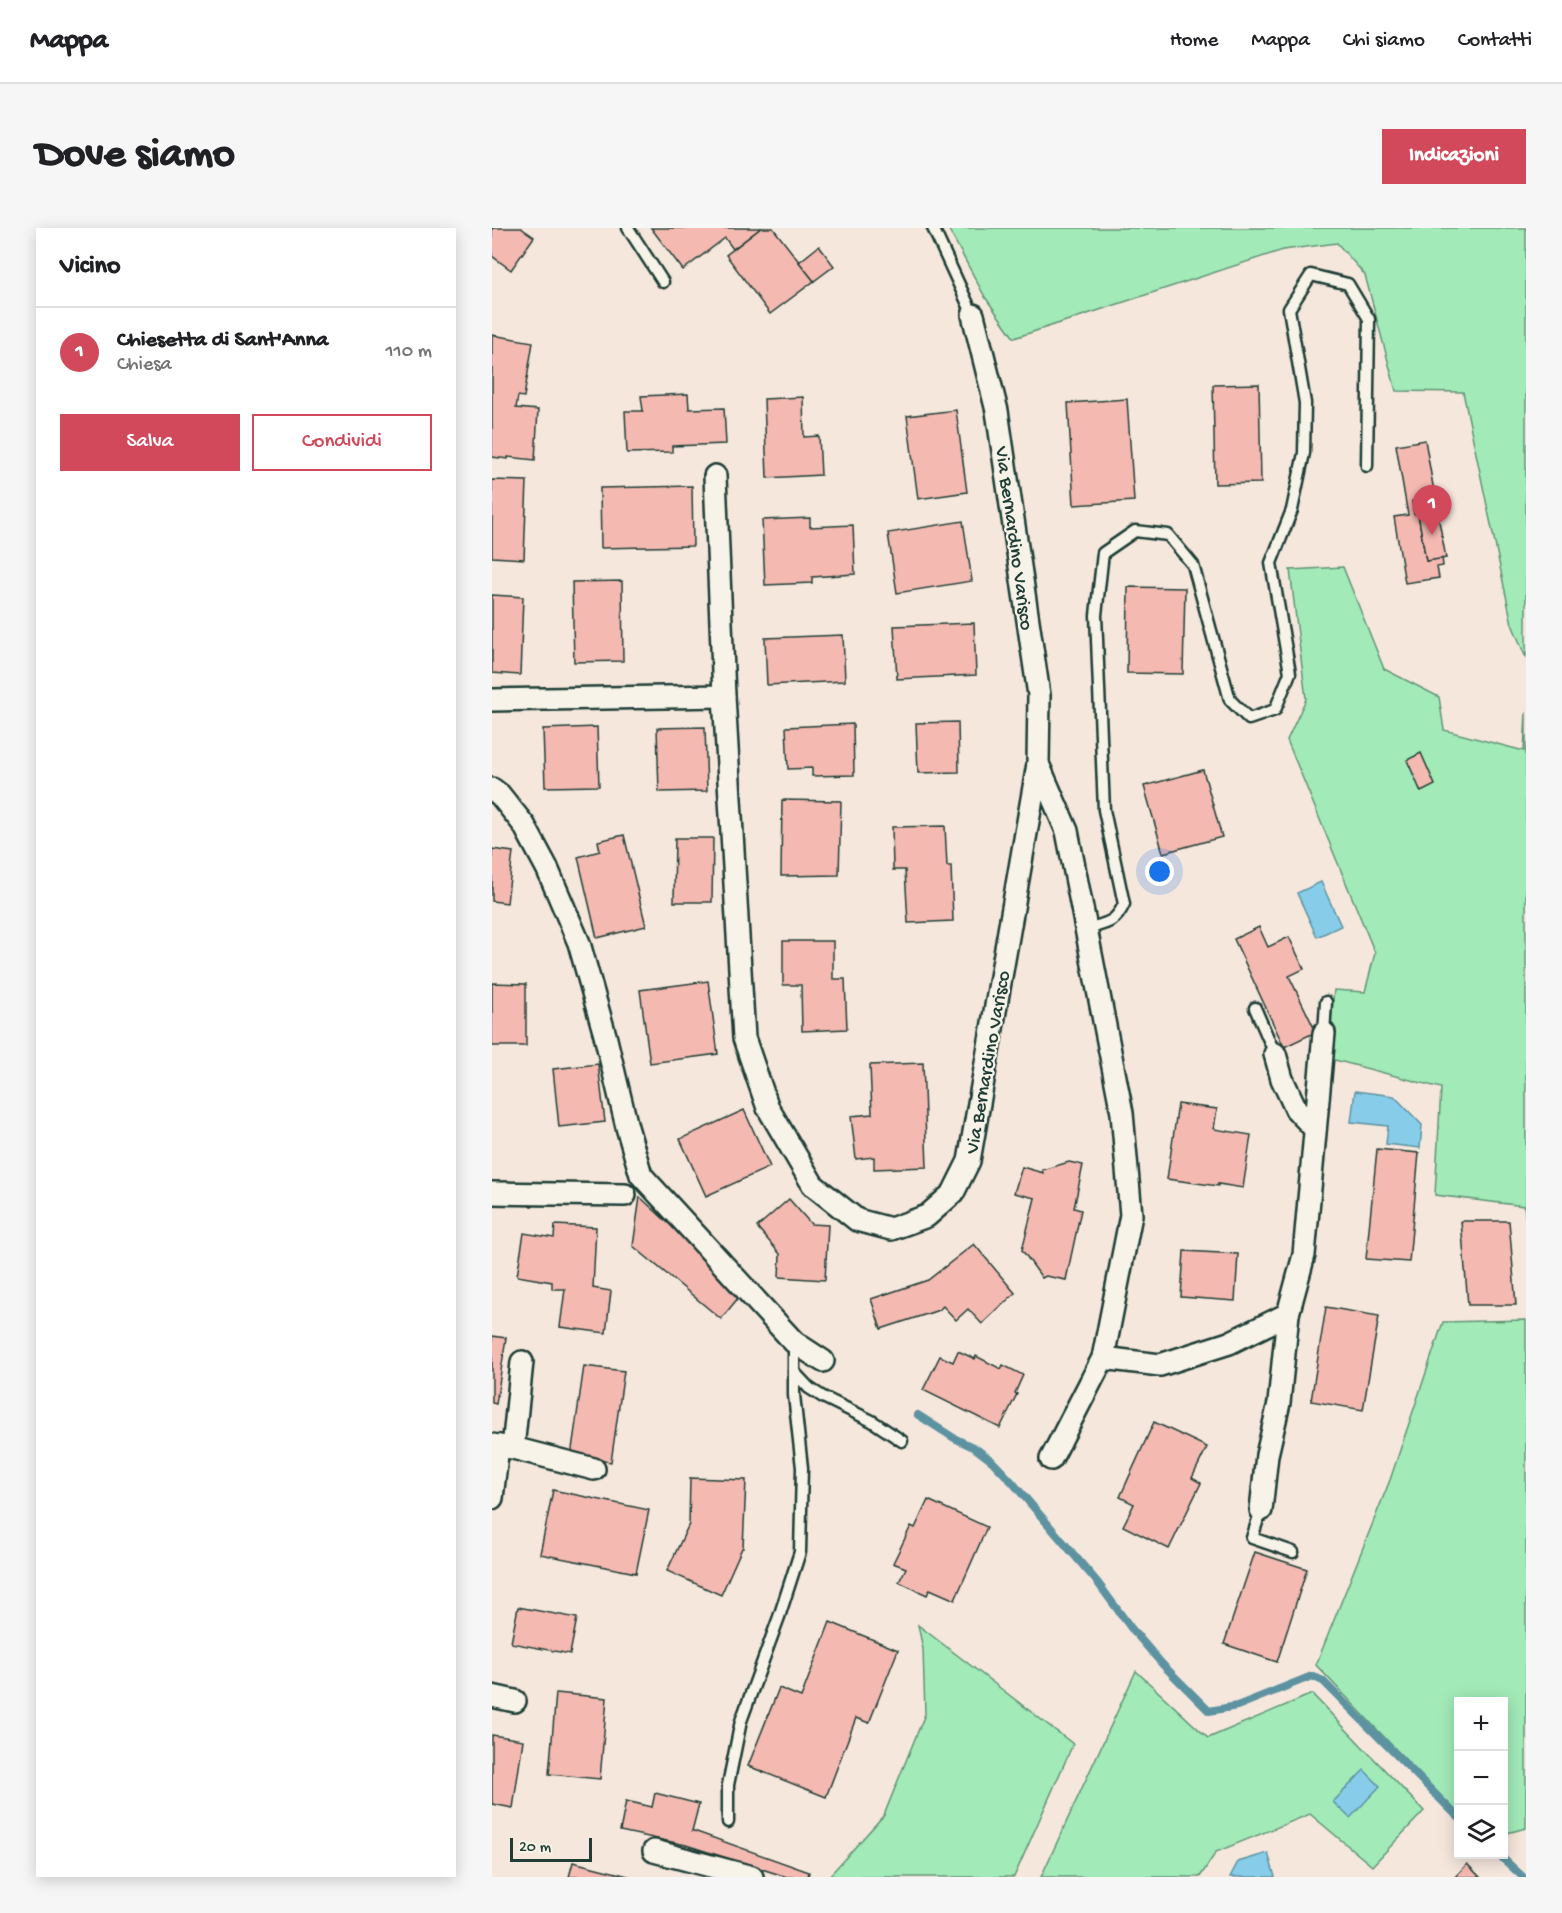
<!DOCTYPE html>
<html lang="it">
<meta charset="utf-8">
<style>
body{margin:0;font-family:"Gochi Hand",sans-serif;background:#f6f6f6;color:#202124}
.controls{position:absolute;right:18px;bottom:18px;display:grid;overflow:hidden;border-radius:0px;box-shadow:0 3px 15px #0003}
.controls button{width:54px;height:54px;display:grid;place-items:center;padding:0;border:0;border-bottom:2px solid #e0e0e0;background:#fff;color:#202124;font:30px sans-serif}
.scale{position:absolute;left:18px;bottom:15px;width:82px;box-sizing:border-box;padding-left:6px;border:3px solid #1f3d34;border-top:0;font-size:16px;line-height:21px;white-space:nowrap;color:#1f3d34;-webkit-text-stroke:4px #f7f3e8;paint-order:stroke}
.you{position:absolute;left:668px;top:644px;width:21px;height:21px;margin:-15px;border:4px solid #fff;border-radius:50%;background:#1a73e8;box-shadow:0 0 0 9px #1a73e833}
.badge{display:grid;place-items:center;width:39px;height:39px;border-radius:50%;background:#d1495b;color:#fff;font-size:20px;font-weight:700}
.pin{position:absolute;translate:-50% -50px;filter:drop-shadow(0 2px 3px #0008)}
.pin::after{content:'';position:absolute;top:32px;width:21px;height:18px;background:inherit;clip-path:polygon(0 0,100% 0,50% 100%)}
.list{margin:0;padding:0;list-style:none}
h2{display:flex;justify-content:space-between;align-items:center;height:78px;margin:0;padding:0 24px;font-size:26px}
h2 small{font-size:20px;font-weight:400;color:#757577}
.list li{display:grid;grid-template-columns:39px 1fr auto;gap:18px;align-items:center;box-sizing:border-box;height:90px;padding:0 24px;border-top:2px solid #e0e0e0}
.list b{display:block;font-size:22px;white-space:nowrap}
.list p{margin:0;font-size:20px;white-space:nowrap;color:#757577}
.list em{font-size:20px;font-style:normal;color:#757577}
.actions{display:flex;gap:12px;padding:18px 24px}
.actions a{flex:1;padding:14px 0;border:2px solid #d1495b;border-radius:0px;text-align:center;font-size:21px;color:#d1495b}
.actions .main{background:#d1495b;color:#fff}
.icon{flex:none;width:33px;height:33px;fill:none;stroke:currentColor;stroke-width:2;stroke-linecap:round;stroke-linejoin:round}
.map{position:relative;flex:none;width:1034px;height:1649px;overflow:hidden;border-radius:0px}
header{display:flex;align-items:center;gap:36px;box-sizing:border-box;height:84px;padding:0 30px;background:#fff;border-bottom:2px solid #e0e0e0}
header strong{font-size:28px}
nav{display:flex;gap:33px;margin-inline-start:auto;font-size:21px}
.intro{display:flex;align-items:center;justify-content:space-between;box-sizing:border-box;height:144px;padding:0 36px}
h1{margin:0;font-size:42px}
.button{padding:15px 27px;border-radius:0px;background:#d1495b;color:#fff;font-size:21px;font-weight:700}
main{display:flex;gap:36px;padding:0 36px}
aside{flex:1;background:#fff;border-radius:0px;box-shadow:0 3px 15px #0003}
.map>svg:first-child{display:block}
.green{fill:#a2eab8;stroke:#609476;stroke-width:1.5}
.water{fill:#87cde9;stroke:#5d93a1;stroke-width:1.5}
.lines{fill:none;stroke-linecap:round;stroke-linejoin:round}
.stream{stroke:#5d93a1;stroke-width:8}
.building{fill:#f4b9b1;stroke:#1f3d34;stroke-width:1.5}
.lane-casing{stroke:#1f3d34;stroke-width:15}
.street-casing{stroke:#1f3d34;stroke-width:26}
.lane{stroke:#f7f3e8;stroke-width:10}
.street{stroke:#f7f3e8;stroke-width:21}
.labels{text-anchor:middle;stroke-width:4.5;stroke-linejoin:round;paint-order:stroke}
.street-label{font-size:20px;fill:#1f3d34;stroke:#f7f3e8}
</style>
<header>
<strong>Mappa</strong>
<nav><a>Home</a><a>Mappa</a><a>Chi siamo</a><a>Contatti</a></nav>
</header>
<div class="intro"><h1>Dove siamo</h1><a class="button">Indicazioni</a></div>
<main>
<aside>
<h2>Vicino<small></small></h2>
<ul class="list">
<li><span class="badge">1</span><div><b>Chiesetta di Sant'Anna</b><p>Chiesa</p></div><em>110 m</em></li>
</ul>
<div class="actions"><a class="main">Salva</a><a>Condividi</a></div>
</aside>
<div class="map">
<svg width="1034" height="1649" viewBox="0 0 1034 1649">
<rect width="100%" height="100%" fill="#f6e7dd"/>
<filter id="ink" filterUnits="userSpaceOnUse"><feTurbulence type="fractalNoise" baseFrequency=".0167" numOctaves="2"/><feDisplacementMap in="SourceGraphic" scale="12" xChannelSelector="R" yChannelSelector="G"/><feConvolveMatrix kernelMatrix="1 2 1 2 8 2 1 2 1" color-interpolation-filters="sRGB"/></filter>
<g filter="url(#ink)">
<!-- green -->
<g class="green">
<polygon points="456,0 1034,0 1034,430 1020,396 971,164 904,163 873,47 845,15 791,22 522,110 493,69"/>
<polygon points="851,339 892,441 947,469 952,502 1032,523 1034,484 1034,993 1032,978 943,967 949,860 835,830 842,762 873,764 883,725 795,512 814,471 798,342"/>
<polygon points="1034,1092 1034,1600 1012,1606 1011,1474 966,1474 966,1587 824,1437 898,1252 951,1094"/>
<polygon points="426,1397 581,1516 522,1649 346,1649 338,1647 392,1587 433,1486 431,1421"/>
<polygon points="644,1443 716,1510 820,1466 932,1583 880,1638 818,1586 724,1624 708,1649 549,1649"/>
</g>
<!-- water -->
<g class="water">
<polygon points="829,654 849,698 825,709 805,665"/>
<polygon points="863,863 902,868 930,897 928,920 894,916 896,898 859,894"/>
<polygon points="872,1542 888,1558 858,1590 841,1574"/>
<polygon points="776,1625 783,1649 738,1649 746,1634"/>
</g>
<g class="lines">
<!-- stream -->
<g class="stream">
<polyline points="426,1187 462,1210 483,1220 500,1233 520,1254 606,1355 639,1400 671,1437 717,1483 745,1478 820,1448 831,1453 966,1589"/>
<polyline points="1006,1626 1031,1649"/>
</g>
</g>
<!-- building -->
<g class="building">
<polygon points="0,0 29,0 42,9 19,42 0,28"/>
<polygon points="159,0 269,0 241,21 233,10 191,42"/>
<polygon points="269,0 281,0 322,53 278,86 234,27"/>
<polygon points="327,18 342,38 322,53 307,34"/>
<polygon points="0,107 41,114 32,169 26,168 24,180 46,182 43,232 16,229 16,231 0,229"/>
<polygon points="767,156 769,255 723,256 721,157"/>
<polygon points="196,166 197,181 232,180 234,216 180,218 180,224 135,225 133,183 151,183 149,168"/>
<polygon points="311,169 312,209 327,208 329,247 275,250 272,171"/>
<polygon points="635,171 642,273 582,277 576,175"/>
<polygon points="464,182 475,264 426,271 415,188"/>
<polygon points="933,212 943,269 920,273 922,286 926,285 934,333 950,330 951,338 945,339 947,350 913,355 902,289 916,287 904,217"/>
<polygon points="0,252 35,253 32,331 0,329"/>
<polygon points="200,258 201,318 109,320 108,260"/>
<polygon points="945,282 954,330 934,333 926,285"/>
<polygon points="318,290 318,299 361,297 363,346 320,349 320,355 273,357 270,292"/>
<polygon points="471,293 480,353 405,365 396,305"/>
<polygon points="130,353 131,433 82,434 80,354"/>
<polygon points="636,359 693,360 691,446 635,445"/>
<polygon points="0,367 31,369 28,447 0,445"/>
<polygon points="482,395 484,447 405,451 402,398"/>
<polygon points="351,407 353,453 275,457 273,410"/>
<polygon points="466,494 467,544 426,545 424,495"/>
<polygon points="361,496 362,547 320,548 320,540 296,541 294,499"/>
<polygon points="105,499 107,558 53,559 51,501"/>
<polygon points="213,499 215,563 167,564 165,500"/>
<polygon points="929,525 943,557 929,564 915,532"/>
<polygon points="711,542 730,609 671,625 652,558"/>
<polygon points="290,572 349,573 347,647 289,648"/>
<polygon points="453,598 455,638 459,638 461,693 416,695 413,642 401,642 400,599"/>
<polygon points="132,607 154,698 105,710 86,629 108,623 106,613"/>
<polygon points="183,610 221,610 220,674 182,674"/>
<polygon points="0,621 21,624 15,675 0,673"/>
<polygon points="767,699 776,719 797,709 812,741 797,748 824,804 792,819 742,711"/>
<polygon points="291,713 341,713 341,751 353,751 355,801 310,803 309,757 291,757"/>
<polygon points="216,753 226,826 158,835 148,762"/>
<polygon points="0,755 34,756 34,818 0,818"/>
<polygon points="431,835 435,939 382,941 382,929 364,931 359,888 380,886 378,837"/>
<polygon points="106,836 113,894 67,899 61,841"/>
<polygon points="686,876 725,881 722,901 759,907 751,960 726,956 726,958 675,951"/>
<polygon points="252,882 278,939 214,968 188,911"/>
<polygon points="885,921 927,925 917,1034 874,1031"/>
<polygon points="577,934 591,937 582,980 589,982 574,1052 554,1048 550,1050 530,1022 543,970 522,965 530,939 551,945 550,942"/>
<polygon points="148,969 251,1064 229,1091 141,1018"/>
<polygon points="297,971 319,996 336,997 333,1052 287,1049 288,1026 265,999"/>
<polygon points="969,993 1017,993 1024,1077 976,1077"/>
<polygon points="63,997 104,999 101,1060 119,1063 114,1105 68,1099 73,1061 60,1061 60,1054 25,1048 32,1005 62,1010"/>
<polygon points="482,1016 523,1065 490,1096 476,1081 464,1092 451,1078 447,1082 389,1101 379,1071 436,1052"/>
<polygon points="692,1023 746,1026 743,1073 689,1069"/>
<polygon points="834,1079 887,1088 871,1182 819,1173"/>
<polygon points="0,1108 14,1110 4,1176 0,1175"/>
<polygon points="466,1123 483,1131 484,1128 509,1141 511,1137 531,1147 523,1165 525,1166 508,1200 431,1162 448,1128 461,1134"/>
<polygon points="92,1138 132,1143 119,1234 79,1228"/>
<polygon points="662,1194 715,1219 700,1250 709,1255 677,1321 631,1298 642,1276 628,1269"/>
<polygon points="198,1250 254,1252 251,1320 250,1320 229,1367 175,1343 197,1296"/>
<polygon points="61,1262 157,1282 144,1345 48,1326"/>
<polygon points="436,1272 495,1299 463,1372 438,1361 435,1367 407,1354 414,1340 401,1335 419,1298 423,1300"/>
<polygon points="763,1324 815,1341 785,1434 732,1416"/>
<polygon points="26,1379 85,1390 78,1426 19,1415"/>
<polygon points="338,1394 406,1422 377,1495 364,1490 334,1569 256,1538 287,1460 309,1469"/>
<polygon points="64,1465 115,1470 108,1551 57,1546"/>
<polygon points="0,1507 31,1512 21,1580 0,1576"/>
<polygon points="163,1565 207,1576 200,1603 202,1603 317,1644 316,1649 295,1649 194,1617 128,1603 134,1573 160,1579"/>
<polygon points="81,1634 140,1649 77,1649"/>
<polygon points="975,1636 988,1649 963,1649"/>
</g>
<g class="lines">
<!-- lane casing -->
<g class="lane-casing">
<g id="lane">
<polyline points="136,0 171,54"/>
<polyline points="441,0 481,87"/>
<path d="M594 701C614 695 623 696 632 676L612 582 604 387 611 325 643 303 676 307 701 337 738 472 757 491 783 482 798 445 779 335 800 282 812 225 813 175 797 81 819 47 856 56 877 91 875 238"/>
<polyline points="763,780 783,826"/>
<polyline points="832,805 834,774"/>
<polyline points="302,1144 317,1160 331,1169 380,1193 410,1213"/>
<polyline points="769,1282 760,1310 801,1324"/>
<polyline points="236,1594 236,1557 249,1493 287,1389 308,1324 310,1240 302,1167 302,1114"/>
</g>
</g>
<!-- street casing -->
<g class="street-casing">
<g id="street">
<polyline points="223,248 232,468 252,810 276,880 321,957 365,992 399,1001 435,988 461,965 477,933 546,536 547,467 505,183 481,87"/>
<polyline points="0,472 232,468"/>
<polyline points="546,536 575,603 630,885 639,987 611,1130 559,1231"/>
<polyline points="0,561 8,567 32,597 55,640 87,715 113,807 135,899 149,947 302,1114 331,1133"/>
<polyline points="783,826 790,851 804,881 823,901"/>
<polyline points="0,965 133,967"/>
<polyline points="611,1130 668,1137 737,1115 796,1086"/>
<polyline points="0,1217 21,1220 102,1241"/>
<polyline points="21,1220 30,1134"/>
<polyline points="0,1270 6,1218"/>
<polyline points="769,1282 775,1227 787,1175 796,1086 812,1027 832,805"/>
<polyline points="0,1468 23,1473"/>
<polyline points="162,1623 260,1649"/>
</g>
</g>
<!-- lane -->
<use href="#lane" class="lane"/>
<!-- street -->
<use href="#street" class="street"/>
</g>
</g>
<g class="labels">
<!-- street labels -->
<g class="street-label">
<text transform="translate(524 310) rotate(82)" y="7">Via Bernardino Varisco</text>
<text transform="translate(494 834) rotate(-80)" y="7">Via Bernardino Varisco</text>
</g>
</g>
</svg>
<div class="controls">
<button>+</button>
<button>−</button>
<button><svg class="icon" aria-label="layers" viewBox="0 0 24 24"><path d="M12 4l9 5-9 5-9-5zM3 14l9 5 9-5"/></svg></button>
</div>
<div class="scale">20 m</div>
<div class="you"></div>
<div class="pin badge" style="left:940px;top:307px">1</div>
</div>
</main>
